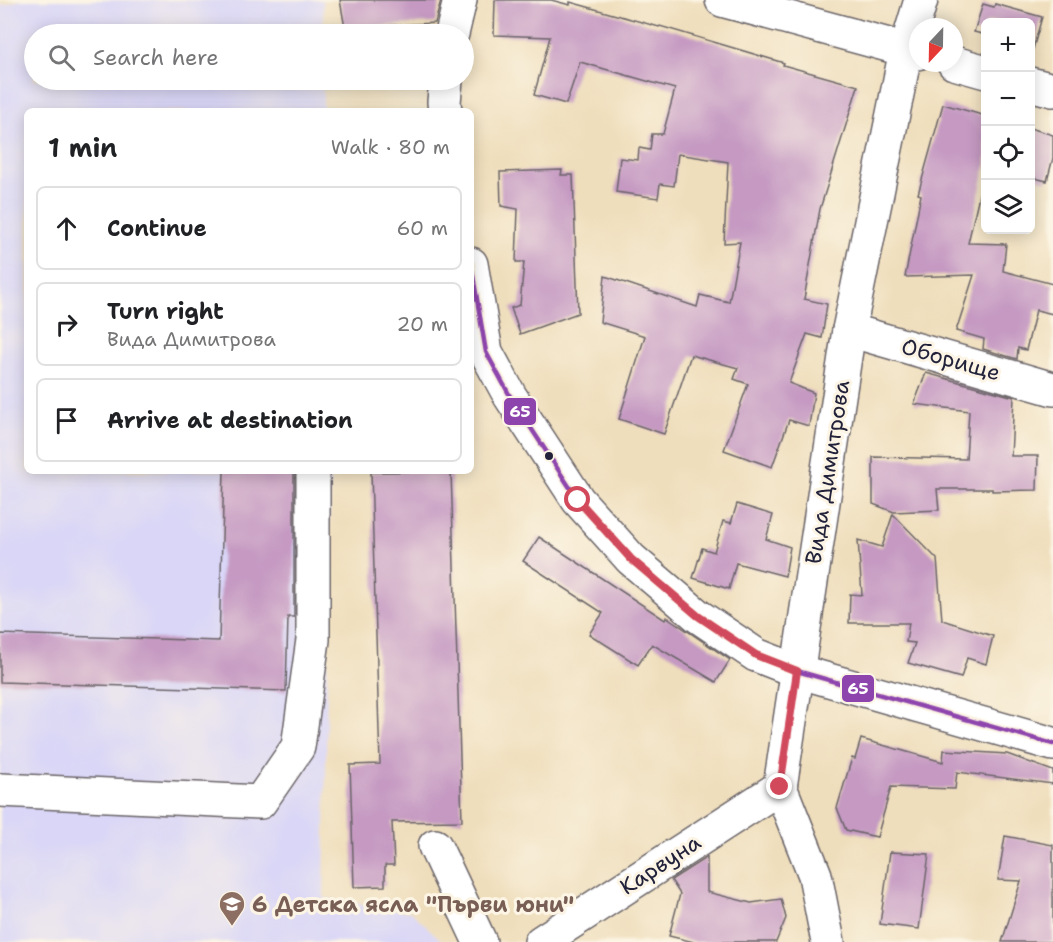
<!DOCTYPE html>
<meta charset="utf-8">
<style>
body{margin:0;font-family:"Shantell Sans",sans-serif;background:#f6f6f6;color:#202124}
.controls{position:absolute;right:18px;top:18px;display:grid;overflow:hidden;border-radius:9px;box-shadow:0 3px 15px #0003}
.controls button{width:54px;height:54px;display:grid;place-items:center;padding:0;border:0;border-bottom:2px solid #e0e0e0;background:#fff;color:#202124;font:30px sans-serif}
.compass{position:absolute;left:909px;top:18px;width:54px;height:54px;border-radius:50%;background:#fff;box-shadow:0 3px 15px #0003;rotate:202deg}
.stop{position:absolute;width:18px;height:18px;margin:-14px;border:4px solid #d1495b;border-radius:50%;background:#fff}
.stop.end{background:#d1495b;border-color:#fff;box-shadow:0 2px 6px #0008}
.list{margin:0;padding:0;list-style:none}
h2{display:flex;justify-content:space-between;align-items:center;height:78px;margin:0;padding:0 24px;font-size:26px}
h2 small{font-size:20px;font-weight:400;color:#757577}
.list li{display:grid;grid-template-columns:39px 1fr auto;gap:18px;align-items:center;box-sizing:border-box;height:84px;margin:0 12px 12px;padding:0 12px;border:2px solid #e0e0e0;border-radius:9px}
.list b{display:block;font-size:22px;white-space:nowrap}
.list p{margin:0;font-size:20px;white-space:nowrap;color:#757577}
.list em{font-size:20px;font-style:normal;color:#757577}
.icon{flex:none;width:33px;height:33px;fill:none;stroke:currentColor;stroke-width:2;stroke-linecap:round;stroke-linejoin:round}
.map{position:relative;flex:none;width:1053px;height:942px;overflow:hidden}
.search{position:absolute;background:#fff;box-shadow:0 3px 15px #0003;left:24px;top:24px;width:450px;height:66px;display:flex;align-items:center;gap:15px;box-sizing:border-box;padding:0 21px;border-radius:33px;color:#757577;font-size:22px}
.panel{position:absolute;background:#fff;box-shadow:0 3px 15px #0003;left:24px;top:108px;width:450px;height:366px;border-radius:9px}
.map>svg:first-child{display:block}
.built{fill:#d9d6f7}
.building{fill:#c599c2}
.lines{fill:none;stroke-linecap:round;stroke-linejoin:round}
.minor-casing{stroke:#6a6468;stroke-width:36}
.minor{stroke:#fff;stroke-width:33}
.bus-1-casing{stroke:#fcf5e5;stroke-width:9}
.bus-1{stroke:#8e44ad;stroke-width:4.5}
.route{stroke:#d1495b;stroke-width:8}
.bus-dot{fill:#22223b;stroke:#fcf5e5;stroke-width:2}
.labels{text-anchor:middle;stroke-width:6;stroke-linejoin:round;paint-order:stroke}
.street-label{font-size:22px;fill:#22223b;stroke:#fcf5e5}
.education-label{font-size:22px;font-weight:bold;fill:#785e54;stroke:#fcf5e5;text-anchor:start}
.line-badge{stroke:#fcf5e5;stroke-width:2}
.badge-label{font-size:16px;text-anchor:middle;font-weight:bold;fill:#fff}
</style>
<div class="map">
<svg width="1053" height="942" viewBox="0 0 1053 942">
<rect width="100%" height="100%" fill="#fcf5e5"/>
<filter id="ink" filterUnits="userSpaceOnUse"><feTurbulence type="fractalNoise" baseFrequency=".0167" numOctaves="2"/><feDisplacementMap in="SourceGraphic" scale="12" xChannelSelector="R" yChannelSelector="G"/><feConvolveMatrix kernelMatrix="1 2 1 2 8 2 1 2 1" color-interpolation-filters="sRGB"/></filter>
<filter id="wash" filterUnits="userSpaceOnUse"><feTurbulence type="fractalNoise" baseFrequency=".008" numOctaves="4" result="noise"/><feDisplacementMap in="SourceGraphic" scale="24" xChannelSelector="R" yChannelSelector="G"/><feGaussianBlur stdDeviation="1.35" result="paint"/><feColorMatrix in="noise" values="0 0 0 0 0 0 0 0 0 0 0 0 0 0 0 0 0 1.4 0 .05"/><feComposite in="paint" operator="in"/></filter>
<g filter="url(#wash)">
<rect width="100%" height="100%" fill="#efdebc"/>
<!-- built -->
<polygon class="built" points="21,0 323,0 323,34 34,34 34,80 323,80 323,111 27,111 27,471 330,471 324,898 411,912 443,942 0,942 0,6"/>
<g id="blocks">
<!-- building -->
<g class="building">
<polygon points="340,0 441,0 435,23 345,28"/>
<polygon points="495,0 551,0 570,5 570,2 659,27 660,26 784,63 783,65 858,86 820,209 804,299 827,304 822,338 807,334 789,383 814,393 809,426 789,420 772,467 724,450 748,384 734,379 738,368 691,355 664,434 619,419 645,336 600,322 605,276 697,307 700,295 729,302 740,242 724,243 728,162 678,154 674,186 660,184 658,198 616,192 620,158 638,160 639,148 650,150 652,134 663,134 675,89 580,62 566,104 534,95 550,37 494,35"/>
<polygon points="983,4 994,7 995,4 1042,17 1033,49 1030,48 1030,22 986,22 986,35 974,32"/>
<polygon points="943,104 986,116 986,165 968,243 1006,244 1003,271 1053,284 1053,314 1036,310 1026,350 1018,348 1017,359 983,349 984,339 956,331 974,275 905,277 921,195 918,194"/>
<polygon points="1030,128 1053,135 1053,158 1047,181 1030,177"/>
<polygon points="562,170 561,175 573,175 578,313 520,334 511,308 520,305 524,262 516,262 518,209 501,206 500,172"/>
<polygon points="926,373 1014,397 1011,456 1038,456 1037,490 992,491 992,489 937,489 939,510 894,512 873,504 873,457 966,459 969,411 914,404"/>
<polygon points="224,471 294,471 294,617 288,617 286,691 0,682 0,634 219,641"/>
<polygon points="451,471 462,821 392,822 394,865 385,865 385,886 354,887 350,765 380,764 371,472"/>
<polygon points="737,504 773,515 766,539 790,547 785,576 736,563 729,589 693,578 702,548 714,552 723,521 731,523"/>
<polygon points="893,514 937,559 942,620 993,636 986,664 967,658 961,678 908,663 915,643 906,642 909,623 849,623 850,594 862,595 858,540 882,547"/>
<polygon points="539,537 665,620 667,617 683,628 730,660 716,682 652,644 638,665 589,634 603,613 523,561"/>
<polygon points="861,739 943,762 944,750 1007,754 1053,771 1053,784 957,772 955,789 891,787 877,837 846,830 837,808 852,758 855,759"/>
<polygon points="1005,836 1053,845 1053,942 1002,942 1021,881 998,880"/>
<polygon points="890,852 929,854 919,929 880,924"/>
<polygon points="707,857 707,892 751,903 781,899 786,918 776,942 694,942 669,936 680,894 671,880"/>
</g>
</g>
</g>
<g filter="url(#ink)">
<use href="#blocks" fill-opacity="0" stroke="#6a6468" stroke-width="1.5"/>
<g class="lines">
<!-- minor casing -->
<g class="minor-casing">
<g id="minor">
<polyline points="722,0 918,53"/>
<polyline points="452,34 460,0"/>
<polyline points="954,63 986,72"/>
<polyline points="1030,84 1053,90"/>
<polyline points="445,111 444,102 446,80"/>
<polyline points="471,264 486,352 510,396 578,500 631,559 698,616 756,655 797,671 1053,744"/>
<polyline points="849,330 1053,389"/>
<polyline points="0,790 260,802 298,747 313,640 313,471"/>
<polyline points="435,846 480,942"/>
<polyline points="541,942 780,787"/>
<polyline points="828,942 815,875 780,787 849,330 906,50 921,0"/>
</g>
</g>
<!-- minor -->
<use href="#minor" class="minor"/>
<!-- bus-1 casing -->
<g class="bus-1-casing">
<polyline id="bus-1" points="471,264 486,352 510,396 578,500 631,559 698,616 756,655 797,671 1053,744"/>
</g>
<!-- bus-1 -->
<use href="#bus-1" class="bus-1"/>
</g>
</g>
<g class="lines" filter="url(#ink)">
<!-- route -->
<polyline class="route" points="578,500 631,559 698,616 756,655 797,671 780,787"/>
</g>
<!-- icons -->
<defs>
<g id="school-pin" transform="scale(1.35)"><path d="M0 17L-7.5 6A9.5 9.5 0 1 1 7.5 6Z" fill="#8d6e63" stroke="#fcf5e5"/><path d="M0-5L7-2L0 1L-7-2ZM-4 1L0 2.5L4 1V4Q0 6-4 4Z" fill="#fff"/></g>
</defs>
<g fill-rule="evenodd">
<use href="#school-pin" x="232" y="904"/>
</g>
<!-- markers -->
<circle class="bus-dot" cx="549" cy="456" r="5"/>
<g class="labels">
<!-- street labels -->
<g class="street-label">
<text transform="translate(951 359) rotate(16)" y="8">Оборище</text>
<text transform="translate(827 472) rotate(-81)" y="8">Вида Димитрова</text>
<text transform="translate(660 864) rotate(-33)" y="8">Карвуна</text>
</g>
<!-- education labels -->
<g class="education-label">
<text x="252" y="912">6 Детска ясла "Първи юни"</text>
</g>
</g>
<g class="line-badge">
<rect x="503" y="397" width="34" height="29" rx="6" fill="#8e44ad"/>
<rect x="841" y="674" width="34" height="29" rx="6" fill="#8e44ad"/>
</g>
<g class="badge-label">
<text x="520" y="417">65</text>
<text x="858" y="694">65</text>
</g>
</svg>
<div class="controls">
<button>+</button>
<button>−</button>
<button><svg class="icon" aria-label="locate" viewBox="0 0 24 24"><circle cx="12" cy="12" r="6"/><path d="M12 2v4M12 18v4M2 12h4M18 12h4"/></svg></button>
<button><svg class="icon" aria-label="layers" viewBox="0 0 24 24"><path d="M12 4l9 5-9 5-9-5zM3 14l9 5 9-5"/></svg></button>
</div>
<svg class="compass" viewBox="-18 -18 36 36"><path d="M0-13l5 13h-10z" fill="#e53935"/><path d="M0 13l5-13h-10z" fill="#757577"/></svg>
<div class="stop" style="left:578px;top:500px"></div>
<div class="stop end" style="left:780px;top:787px"></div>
<div class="search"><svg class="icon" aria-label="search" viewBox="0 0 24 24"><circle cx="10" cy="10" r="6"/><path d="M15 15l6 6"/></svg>Search here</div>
<section class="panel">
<h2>1 min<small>Walk · 80 m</small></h2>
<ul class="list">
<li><svg class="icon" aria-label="ahead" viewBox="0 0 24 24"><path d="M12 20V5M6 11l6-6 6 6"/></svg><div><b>Continue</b></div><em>60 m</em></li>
<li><svg class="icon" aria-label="right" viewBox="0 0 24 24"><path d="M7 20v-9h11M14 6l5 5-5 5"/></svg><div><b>Turn right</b><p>Вида Димитрова</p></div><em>20 m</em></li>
<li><svg class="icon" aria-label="arrive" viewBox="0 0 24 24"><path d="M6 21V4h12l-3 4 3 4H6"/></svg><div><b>Arrive at destination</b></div></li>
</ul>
</section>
</div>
